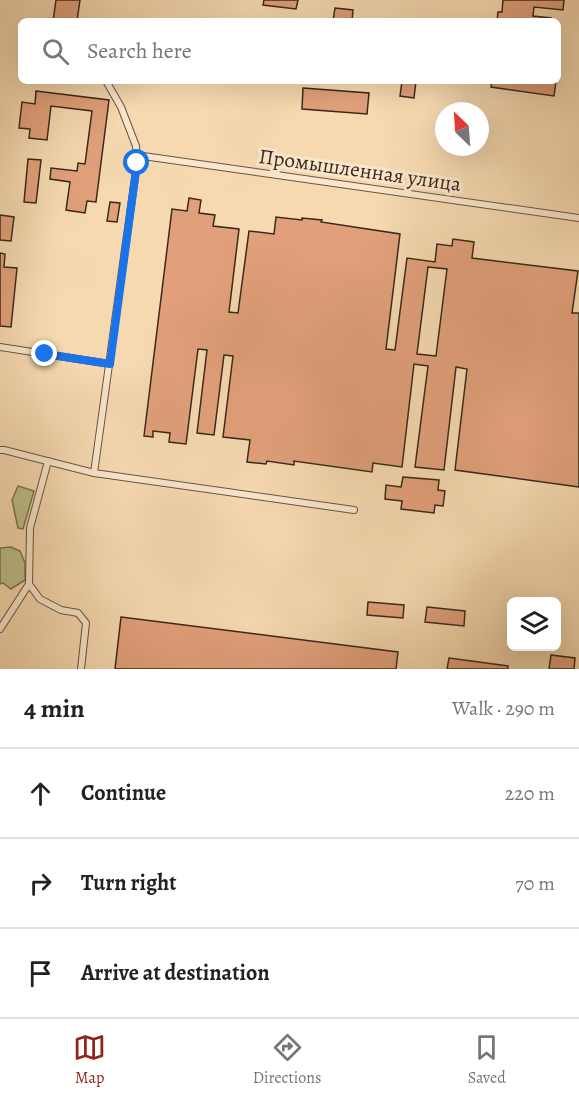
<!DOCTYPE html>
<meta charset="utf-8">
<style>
body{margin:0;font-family:Alegreya,serif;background:#f2f2f2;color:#222}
.controls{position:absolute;right:18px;bottom:18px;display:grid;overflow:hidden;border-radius:9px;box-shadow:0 6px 24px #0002}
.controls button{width:54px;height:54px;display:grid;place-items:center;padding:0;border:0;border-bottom:2px solid #e0e0e0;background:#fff;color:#222;font:30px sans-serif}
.compass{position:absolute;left:435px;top:102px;width:54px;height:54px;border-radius:50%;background:#fff;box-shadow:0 6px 24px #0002;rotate:335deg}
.stop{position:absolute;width:18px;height:18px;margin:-14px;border:4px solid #1a73e8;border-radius:50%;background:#fff}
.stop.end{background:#1a73e8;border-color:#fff;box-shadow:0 2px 6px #0008}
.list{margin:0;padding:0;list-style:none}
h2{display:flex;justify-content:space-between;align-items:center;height:78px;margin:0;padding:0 24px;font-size:26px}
h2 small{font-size:20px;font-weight:400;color:#767676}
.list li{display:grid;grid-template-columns:39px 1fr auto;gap:18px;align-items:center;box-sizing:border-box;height:90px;padding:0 24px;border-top:2px solid #e0e0e0}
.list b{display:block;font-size:22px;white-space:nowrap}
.list em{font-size:20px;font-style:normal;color:#767676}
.icon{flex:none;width:33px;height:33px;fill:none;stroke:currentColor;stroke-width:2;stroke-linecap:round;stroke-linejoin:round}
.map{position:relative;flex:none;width:579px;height:669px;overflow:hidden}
.search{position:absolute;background:#fff;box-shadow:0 6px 24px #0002;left:18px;right:18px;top:18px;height:66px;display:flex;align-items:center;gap:15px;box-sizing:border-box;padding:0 21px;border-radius:9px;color:#767676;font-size:22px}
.sheet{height:348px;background:#fff}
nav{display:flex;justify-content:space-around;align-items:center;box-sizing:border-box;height:84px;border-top:2px solid #e0e0e0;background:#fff;font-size:16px;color:#767676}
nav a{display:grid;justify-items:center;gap:3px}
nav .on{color:#8f2418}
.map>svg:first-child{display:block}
.green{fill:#bdbf8b;stroke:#7c7452;stroke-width:1.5}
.building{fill:#e1a07b;stroke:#3a2919;stroke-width:1.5;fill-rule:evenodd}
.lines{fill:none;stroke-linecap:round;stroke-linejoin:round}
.minor-casing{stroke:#69553f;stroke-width:8}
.minor{stroke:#f9e6cc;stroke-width:6}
.route{stroke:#1a73e8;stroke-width:8}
.labels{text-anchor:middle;stroke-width:6;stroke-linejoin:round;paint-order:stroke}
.street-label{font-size:21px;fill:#3a2919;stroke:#f9e6cc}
</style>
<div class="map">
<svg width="579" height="669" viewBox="0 0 579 669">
<rect width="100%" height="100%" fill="#f6d9b1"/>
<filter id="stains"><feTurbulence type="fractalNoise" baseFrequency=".00333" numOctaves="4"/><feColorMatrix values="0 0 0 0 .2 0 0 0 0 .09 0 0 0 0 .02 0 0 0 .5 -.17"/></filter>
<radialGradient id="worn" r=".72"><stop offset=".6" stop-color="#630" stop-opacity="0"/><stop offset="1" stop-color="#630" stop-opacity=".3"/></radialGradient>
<!-- green -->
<g class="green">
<polygon points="18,486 34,491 23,529 18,528 12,500"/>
<polygon points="11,547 20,551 25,563 25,580 11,589 3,583 0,584 0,548"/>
</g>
<!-- building -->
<g class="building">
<polygon points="56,0 80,0 77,21 53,21"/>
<polygon points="264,0 298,0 296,9 263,5"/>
<polygon points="503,0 564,0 563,10 534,7 533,16 551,18 550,21 497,21 498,12 502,12"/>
<polygon points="335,8 353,10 352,21 333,21"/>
<polygon points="402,81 416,81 414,98 400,96"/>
<polygon points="492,81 556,81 554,96 491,87"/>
<polygon points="303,88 369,93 367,114 302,109"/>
<polygon points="36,91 109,100 96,202 87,201 85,213 66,210 70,182 50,179 51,168 77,171 78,163 85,164 92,111 51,106 47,140 29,138 30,129 19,128 22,102 35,104"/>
<polygon points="28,159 41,160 36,203 24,202"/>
<path d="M189 198 201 200 199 213 215 215 213 226 239 229 229 312 238 313 249 231 274 234 276 217 302 220V218L322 220 321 222 400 234 386 349 395 350 407 258 435 262 437 244 452 246 453 239 474 242 472 258 578 271 572 313H579V487L455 470 467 369 456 367 444 470 415 467 428 366 414 364 402 467 373 463 372 472 294 461V465L267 461 266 464 247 462 250 440 223 437 233 356 224 355 214 435 197 433 207 350 198 349 186 444 169 442 170 433 153 431V437L144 436 172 209 187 211ZM428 267 447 269 436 356 417 354Z"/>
<polygon points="110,202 120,203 117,222 107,221"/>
<polygon points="0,215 14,217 11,241 0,240"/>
<polygon points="0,253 5,254 4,267 17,268 11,327 0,326"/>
<polygon points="403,477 439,480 438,490 445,491 443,506 435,505 434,513 401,509 402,501 385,499 386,485 401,487"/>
<polygon points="368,602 404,605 403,618 367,615"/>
<polygon points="427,607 465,611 464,626 425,622"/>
<polygon points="121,617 398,652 396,669 115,669"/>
<polygon points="551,655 575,658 574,669 549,669"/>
<polygon points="449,658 508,666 508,669 447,669"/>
</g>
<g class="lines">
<!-- minor casing -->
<g class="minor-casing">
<g id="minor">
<polyline points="136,155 579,218"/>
<polyline points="0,347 110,364"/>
<polyline points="0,450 4,450 94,473 354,510"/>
<polyline points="94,473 137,163 136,146 121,107 106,81"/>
<polyline points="29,584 40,599 61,610 78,613 86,623 81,669"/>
<polyline points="0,629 29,584 30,528 48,461"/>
</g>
</g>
<!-- minor -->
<use href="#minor" class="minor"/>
</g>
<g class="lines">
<!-- route -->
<polyline class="route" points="45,354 110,364 137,163"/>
</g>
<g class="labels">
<!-- street labels -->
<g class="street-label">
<text transform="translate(360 170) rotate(8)" y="7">Промышленная улица</text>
</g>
</g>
<rect width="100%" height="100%" filter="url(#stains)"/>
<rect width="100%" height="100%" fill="url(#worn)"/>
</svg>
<div class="controls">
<button><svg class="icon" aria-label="layers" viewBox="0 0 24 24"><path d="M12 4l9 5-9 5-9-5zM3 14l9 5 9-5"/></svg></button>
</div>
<svg class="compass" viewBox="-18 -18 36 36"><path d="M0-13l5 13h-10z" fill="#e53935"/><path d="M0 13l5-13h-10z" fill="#767676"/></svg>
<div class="stop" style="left:137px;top:163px"></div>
<div class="stop end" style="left:45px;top:354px"></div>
<div class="search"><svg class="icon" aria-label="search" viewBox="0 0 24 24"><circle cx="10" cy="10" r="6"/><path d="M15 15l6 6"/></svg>Search here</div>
</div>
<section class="sheet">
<h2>4 min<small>Walk · 290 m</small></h2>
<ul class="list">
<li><svg class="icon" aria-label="ahead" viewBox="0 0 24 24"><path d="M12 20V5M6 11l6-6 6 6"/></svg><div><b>Continue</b></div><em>220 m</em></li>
<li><svg class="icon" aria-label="right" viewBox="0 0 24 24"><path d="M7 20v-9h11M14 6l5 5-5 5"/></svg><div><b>Turn right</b></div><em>70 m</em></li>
<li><svg class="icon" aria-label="arrive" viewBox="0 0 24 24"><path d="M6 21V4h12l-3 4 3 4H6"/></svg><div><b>Arrive at destination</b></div></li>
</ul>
</section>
<nav>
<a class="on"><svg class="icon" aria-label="map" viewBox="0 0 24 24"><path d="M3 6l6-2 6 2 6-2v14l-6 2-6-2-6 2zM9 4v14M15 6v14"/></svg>Map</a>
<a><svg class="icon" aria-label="directions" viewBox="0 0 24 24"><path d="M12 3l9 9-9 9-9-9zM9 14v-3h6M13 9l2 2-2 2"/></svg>Directions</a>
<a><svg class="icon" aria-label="saved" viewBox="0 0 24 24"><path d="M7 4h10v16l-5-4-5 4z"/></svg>Saved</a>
</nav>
